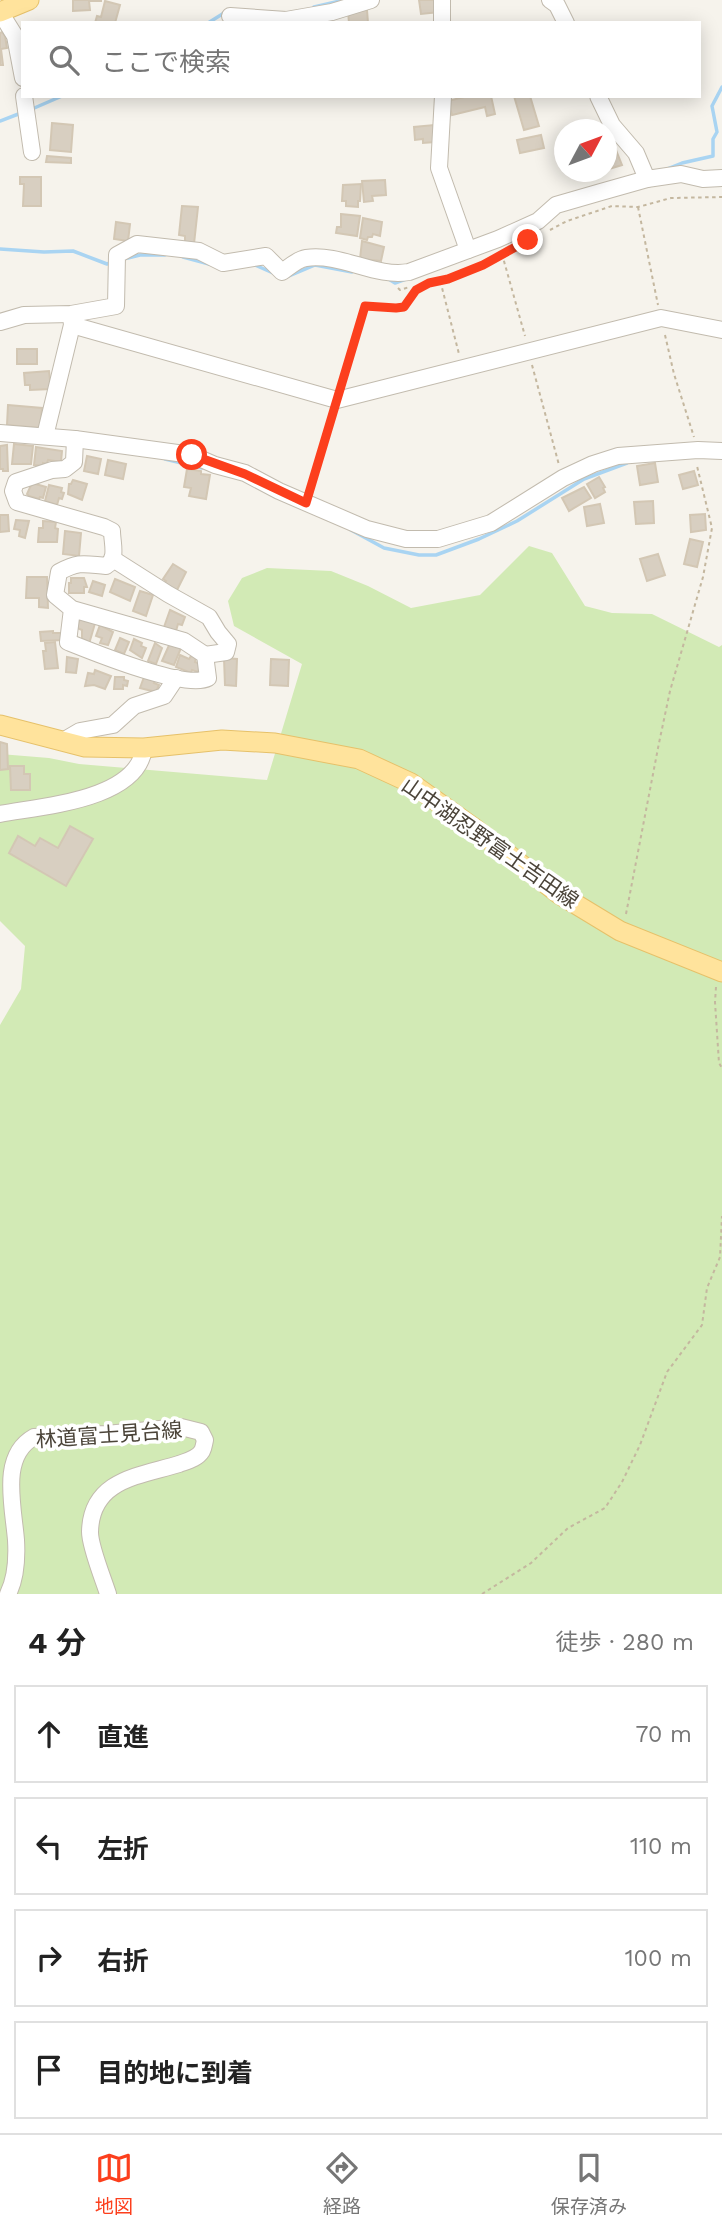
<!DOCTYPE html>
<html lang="ja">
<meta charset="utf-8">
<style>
body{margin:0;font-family:"Work Sans","Noto Sans JP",sans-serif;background:#f6f6f6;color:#222}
.compass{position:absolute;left:554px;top:119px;width:63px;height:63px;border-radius:50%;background:#fff;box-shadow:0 4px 18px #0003;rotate:49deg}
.stop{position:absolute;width:21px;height:21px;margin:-16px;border:5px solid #fc3f1d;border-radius:50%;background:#fff}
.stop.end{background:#fc3f1d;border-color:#fff;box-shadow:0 2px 7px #0008}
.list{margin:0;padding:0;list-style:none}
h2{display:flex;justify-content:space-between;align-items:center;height:91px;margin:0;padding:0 28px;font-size:30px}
h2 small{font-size:23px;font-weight:400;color:#767676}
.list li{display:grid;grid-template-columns:46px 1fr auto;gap:21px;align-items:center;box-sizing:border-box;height:98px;margin:0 14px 14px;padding:0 14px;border:2px solid #e0e0e0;border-radius:0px}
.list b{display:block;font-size:26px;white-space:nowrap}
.list em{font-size:23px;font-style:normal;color:#767676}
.icon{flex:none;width:38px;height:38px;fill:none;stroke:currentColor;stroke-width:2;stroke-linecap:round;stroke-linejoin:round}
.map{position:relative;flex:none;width:722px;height:1594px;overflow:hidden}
.search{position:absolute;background:#fff;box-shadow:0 4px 18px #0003;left:21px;right:21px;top:21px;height:77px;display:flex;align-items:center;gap:18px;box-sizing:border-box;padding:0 24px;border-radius:0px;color:#767676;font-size:26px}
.sheet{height:539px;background:#fff}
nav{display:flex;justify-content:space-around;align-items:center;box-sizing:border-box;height:98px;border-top:2px solid #e0e0e0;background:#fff;font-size:19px;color:#767676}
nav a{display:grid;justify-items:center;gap:4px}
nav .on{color:#fc3f1d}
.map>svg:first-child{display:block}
.green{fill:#d2eab5}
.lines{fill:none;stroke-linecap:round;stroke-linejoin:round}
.stream{stroke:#a9d4f2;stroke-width:3.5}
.building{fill:#d8cfc1;stroke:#d3c7b4;stroke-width:2}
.minor-casing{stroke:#c2bbae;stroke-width:18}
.major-casing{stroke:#e6c16a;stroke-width:21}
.path{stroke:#c4b79f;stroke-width:2;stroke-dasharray:3.5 3.5;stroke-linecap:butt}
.minor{stroke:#fff;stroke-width:16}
.major{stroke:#ffe39c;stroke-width:19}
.route{stroke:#fc3f1d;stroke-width:9}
.labels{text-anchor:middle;stroke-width:7;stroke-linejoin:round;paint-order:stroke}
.street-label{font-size:21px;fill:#4b4439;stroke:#fff}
</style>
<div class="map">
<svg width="722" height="1594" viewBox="0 0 722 1594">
<rect width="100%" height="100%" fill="#f6f3ec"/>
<!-- green -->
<polygon class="green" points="529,546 552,553 585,606 612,613 652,614 719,647 722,645 722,1594 0,1594 0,1025 21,989 25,946 0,921 0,754 49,758 79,764 267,780 302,664 234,626 228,601 242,578 267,568 331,571 368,586 411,608 480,595"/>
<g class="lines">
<!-- stream -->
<g class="stream">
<polyline points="314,7 344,0"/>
<polyline points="208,23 224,13"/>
<polyline points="32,109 62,96"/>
<polyline points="0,121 21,113"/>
<polyline points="667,169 682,163 713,156 713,139 717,132 712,106 722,87"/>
<polyline points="0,249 44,252 73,251 107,264 110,263"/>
<polyline points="183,257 209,264"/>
<polyline points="128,258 140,255 165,255"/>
<polyline points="255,265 273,273"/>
<polyline points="289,276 315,265 352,272"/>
<polyline points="387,278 395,283 406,279"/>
<polyline points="165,459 202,468"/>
<polyline points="351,530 384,548 419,555 436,555 479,539 517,521 584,479 627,463"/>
</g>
</g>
<!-- building -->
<g class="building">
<polygon points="73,0 101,0 101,1 89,1 90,10 73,11"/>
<polygon points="419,0 438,0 439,12 421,14"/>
<polygon points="105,1 120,5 115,23 95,23 97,16 101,17"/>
<polygon points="367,10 368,23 349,23 348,11"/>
<polygon points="2,32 5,36 7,48 1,49 3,65 0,65 0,33"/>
<polygon points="468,96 491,96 495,114 487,116 485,107 452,115 448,101"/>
<polygon points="514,96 530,96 539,126 524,130"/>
<polygon points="52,123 73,125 71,152 50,150"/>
<polygon points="434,125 435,142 423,143 423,139 415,140 414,127"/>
<polygon points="541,135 544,148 520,153 517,140"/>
<polygon points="612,140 622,165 606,170 606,142"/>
<polygon points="47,156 71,158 71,163 46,162"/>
<polygon points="20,177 41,177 41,206 23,206 24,184 20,184"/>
<polygon points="385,180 386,195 372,196 373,201 364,202 362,181"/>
<polygon points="361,184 360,201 358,201 358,207 346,206 346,201 342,201 343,185"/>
<polygon points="182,206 198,207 194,244 185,243 185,236 179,235"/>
<polygon points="341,214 360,216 357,236 336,233 337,227 341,227"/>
<polygon points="363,218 382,222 380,236 373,234 372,237 368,237 367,240 360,238"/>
<polygon points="116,222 130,224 128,241 114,239"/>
<polygon points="362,241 384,247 381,261 360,259"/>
<rect x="17" y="349" width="20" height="15"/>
<polygon points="49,371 51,389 30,390 30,385 25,385 24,373"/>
<polygon points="8,405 42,408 40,428 7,425"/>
<polygon points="14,444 33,446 31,464 12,464"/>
<polygon points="7,445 8,471 3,471 3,469 0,469 0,446"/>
<polygon points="36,447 62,451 61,462 48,460 47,464 43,463 43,466 34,465"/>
<polygon points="87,456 101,459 98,474 84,471"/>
<polygon points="108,460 126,464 123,479 105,475"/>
<polygon points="655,463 658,482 640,485 637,466"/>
<polygon points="187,469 201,471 201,474 210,475 206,499 189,496 191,488 184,487"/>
<polygon points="694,471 698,485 683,489 679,475"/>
<polygon points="599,477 605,487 603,488 605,492 595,498 587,484"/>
<polygon points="73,480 87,484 82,500 68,494 69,484 71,484"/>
<polygon points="32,483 46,487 43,498 40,497 39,499 29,496 27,494"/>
<polygon points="49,485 62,488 61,492 64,493 62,499 59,498 57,505 45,501"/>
<polygon points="584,487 591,498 569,511 562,498"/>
<polygon points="653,501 654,523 636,524 634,502"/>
<polygon points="600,504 604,523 587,526 584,507"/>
<polygon points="705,514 706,530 691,532 690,515"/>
<polygon points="0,515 8,515 9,531 0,532"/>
<polygon points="16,520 29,521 25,538 19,536 20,530 14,529"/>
<polygon points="43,521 56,522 55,528 58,529 57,542 38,542 39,528 43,528"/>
<polygon points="65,531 81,533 79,556 63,554"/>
<polygon points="690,539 703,542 697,567 684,564"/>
<polygon points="658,554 665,575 647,581 640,559"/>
<polygon points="173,564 186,572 176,592 164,584 166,581 163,579"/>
<polygon points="27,577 47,577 48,608 39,607 39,598 26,598"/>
<polygon points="71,578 84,578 87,587 84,587 84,593 69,593 69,583 71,583"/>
<polygon points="115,579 135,587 130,601 110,592"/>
<polygon points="93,581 105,585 102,596 89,592"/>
<polygon points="140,591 153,595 146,616 133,611"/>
<polygon points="170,610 185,617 182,625 178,624 176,631 164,627"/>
<polygon points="81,615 96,620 89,644 84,642 85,640 82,639 82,630 77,628"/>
<polygon points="100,625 113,632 108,645 100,643 102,638 96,636"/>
<polygon points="53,631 53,633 62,633 63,640 41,641 40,632"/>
<polygon points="120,638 129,642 124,654 115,650"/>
<polygon points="134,639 142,643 141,646 146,648 142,658 130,650"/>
<polygon points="55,642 58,668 45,669 43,651 46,651 45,643"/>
<polygon points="155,643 162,648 156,664 148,661"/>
<polygon points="170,643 181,648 174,665 162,661"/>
<polygon points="180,655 189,659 191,656 196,658 195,662 201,664 198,672 192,670 191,673 176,667"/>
<polygon points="67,657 78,659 76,673 66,672"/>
<polygon points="224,658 237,659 236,686 225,685"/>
<polygon points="271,659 289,660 288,686 270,685"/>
<polygon points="95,670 111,676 105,689 94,685 85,686 88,673 94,674"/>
<polygon points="115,677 124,677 124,680 128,681 127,686 123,685 123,689 114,689"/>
<polygon points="144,677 156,679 154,683 159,685 156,692 140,688"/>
<polygon points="0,742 7,744 8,769 0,770"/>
<polygon points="10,766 24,766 24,774 30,774 30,790 11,790"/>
<polygon points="70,826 93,839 66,886 9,853 18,836 35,846 40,838 58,848"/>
</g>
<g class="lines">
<!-- minor casing -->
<g class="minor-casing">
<g id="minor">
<polyline points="442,0 442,23"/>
<polyline points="550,0 557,5 566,23"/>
<polyline points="0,12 15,36 23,78"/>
<polyline points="230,16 286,20 332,12 371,0"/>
<polyline points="24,96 32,152"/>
<polyline points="443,96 439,168 468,250"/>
<polyline points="598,96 612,125 636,153 647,179"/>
<path d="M0 322 24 315 71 314 116 306 117 255 137 244 199 251 223 263 266 256 282 272C289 267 298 259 306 258 342 253 375 278 409 272L498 239 538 221 556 205 601 192 647 179 681 174 703 179 722 178"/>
<polyline points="72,325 337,400 661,318 722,330"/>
<polyline points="0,433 75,439 192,455 215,465 245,473 279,491 367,529 406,539 438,539 491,523 563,478 593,464 618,456 698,450 722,451"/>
<polyline points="45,436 72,325 71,316"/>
<polyline points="113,559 168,594 209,617 218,632 228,644 226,652 205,655"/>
<path d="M72 609 184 641 205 655 208 678C186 690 93 652 68 642L72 609 55 595 59 572C80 561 84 564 106 566 118 559 112 543 112 531L104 527 17 502 13 491 16 482 52 470 65 469 74 462 75 439"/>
<polyline points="63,741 80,731 113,725 134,706 164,696 176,678"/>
<path d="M0 814C42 806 138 800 144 748"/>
<path d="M8 1594C16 1578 17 1557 16 1540 13 1504 0 1456 34 1437L106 1434 181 1427 201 1432 205 1440C204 1444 204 1447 202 1451 197 1459 187 1461 179 1464 140 1476 91 1479 90 1532 90 1547 103 1578 108 1594"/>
</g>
</g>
<!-- major casing -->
<g class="major-casing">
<g id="major">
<polyline points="0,12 29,0"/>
<polyline points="0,725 85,747 144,748 222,740 275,743 359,759 411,783 474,828 559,894 620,931 722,972"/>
</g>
</g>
<!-- path -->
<g class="path">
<polyline points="638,207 658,305"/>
<polyline points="550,230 567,221 612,206 638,207 671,198 722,197"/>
<polyline points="502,254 525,336"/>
<polyline points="440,280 483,265 511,250"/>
<polyline points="421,284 440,280 459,354"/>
<polyline points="398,288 400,290 409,287"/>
<polyline points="665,335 674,374 694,437"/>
<polyline points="532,365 559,465"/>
<polyline points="342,384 365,306 404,307 416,291 429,283"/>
<polyline points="310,488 333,413"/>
<polyline points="626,914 659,743 670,691 703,577 712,528 697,466"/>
<polyline points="716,987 715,1002 719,1063 722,1068"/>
<polyline points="482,1594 531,1563 568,1528 605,1508 622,1482 640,1445 667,1372 702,1325 707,1288 720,1257 722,1216"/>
</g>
<!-- minor -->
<use href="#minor" class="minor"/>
<!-- major -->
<use href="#major" class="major"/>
</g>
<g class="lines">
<!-- route -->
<polyline class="route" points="192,455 245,474 306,503 365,306 396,308 404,307 416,290 429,283 448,279 483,265 528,240"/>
</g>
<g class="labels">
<!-- street labels -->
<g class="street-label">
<text transform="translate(490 843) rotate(35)" y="7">山中湖忍野富士吉田線</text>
<text transform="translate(109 1435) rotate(-4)" y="7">林道富士見台線</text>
</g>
</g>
</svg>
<svg class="compass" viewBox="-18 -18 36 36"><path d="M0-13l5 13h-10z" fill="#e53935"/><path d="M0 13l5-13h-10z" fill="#767676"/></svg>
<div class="stop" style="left:192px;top:455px"></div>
<div class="stop end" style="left:528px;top:240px"></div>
<div class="search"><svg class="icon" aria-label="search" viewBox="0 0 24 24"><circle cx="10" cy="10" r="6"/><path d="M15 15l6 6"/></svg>ここで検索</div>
</div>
<section class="sheet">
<h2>4 分<small>徒歩 · 280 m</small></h2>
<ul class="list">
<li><svg class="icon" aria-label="ahead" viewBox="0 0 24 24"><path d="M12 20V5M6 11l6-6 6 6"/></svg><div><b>直進</b></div><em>70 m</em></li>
<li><svg class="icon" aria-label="left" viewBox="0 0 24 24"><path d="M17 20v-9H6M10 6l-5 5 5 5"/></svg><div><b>左折</b></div><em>110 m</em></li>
<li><svg class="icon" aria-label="right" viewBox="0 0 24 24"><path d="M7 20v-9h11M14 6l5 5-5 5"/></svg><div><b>右折</b></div><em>100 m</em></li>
<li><svg class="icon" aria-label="arrive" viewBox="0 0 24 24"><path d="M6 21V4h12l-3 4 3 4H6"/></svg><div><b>目的地に到着</b></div></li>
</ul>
</section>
<nav>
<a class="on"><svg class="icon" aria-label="map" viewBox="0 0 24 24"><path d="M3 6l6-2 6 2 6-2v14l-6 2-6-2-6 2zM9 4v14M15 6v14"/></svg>地図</a>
<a><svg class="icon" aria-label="directions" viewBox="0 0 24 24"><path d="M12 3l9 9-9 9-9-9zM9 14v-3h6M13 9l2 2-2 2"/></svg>経路</a>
<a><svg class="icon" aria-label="saved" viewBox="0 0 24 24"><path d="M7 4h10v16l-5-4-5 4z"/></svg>保存済み</a>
</nav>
